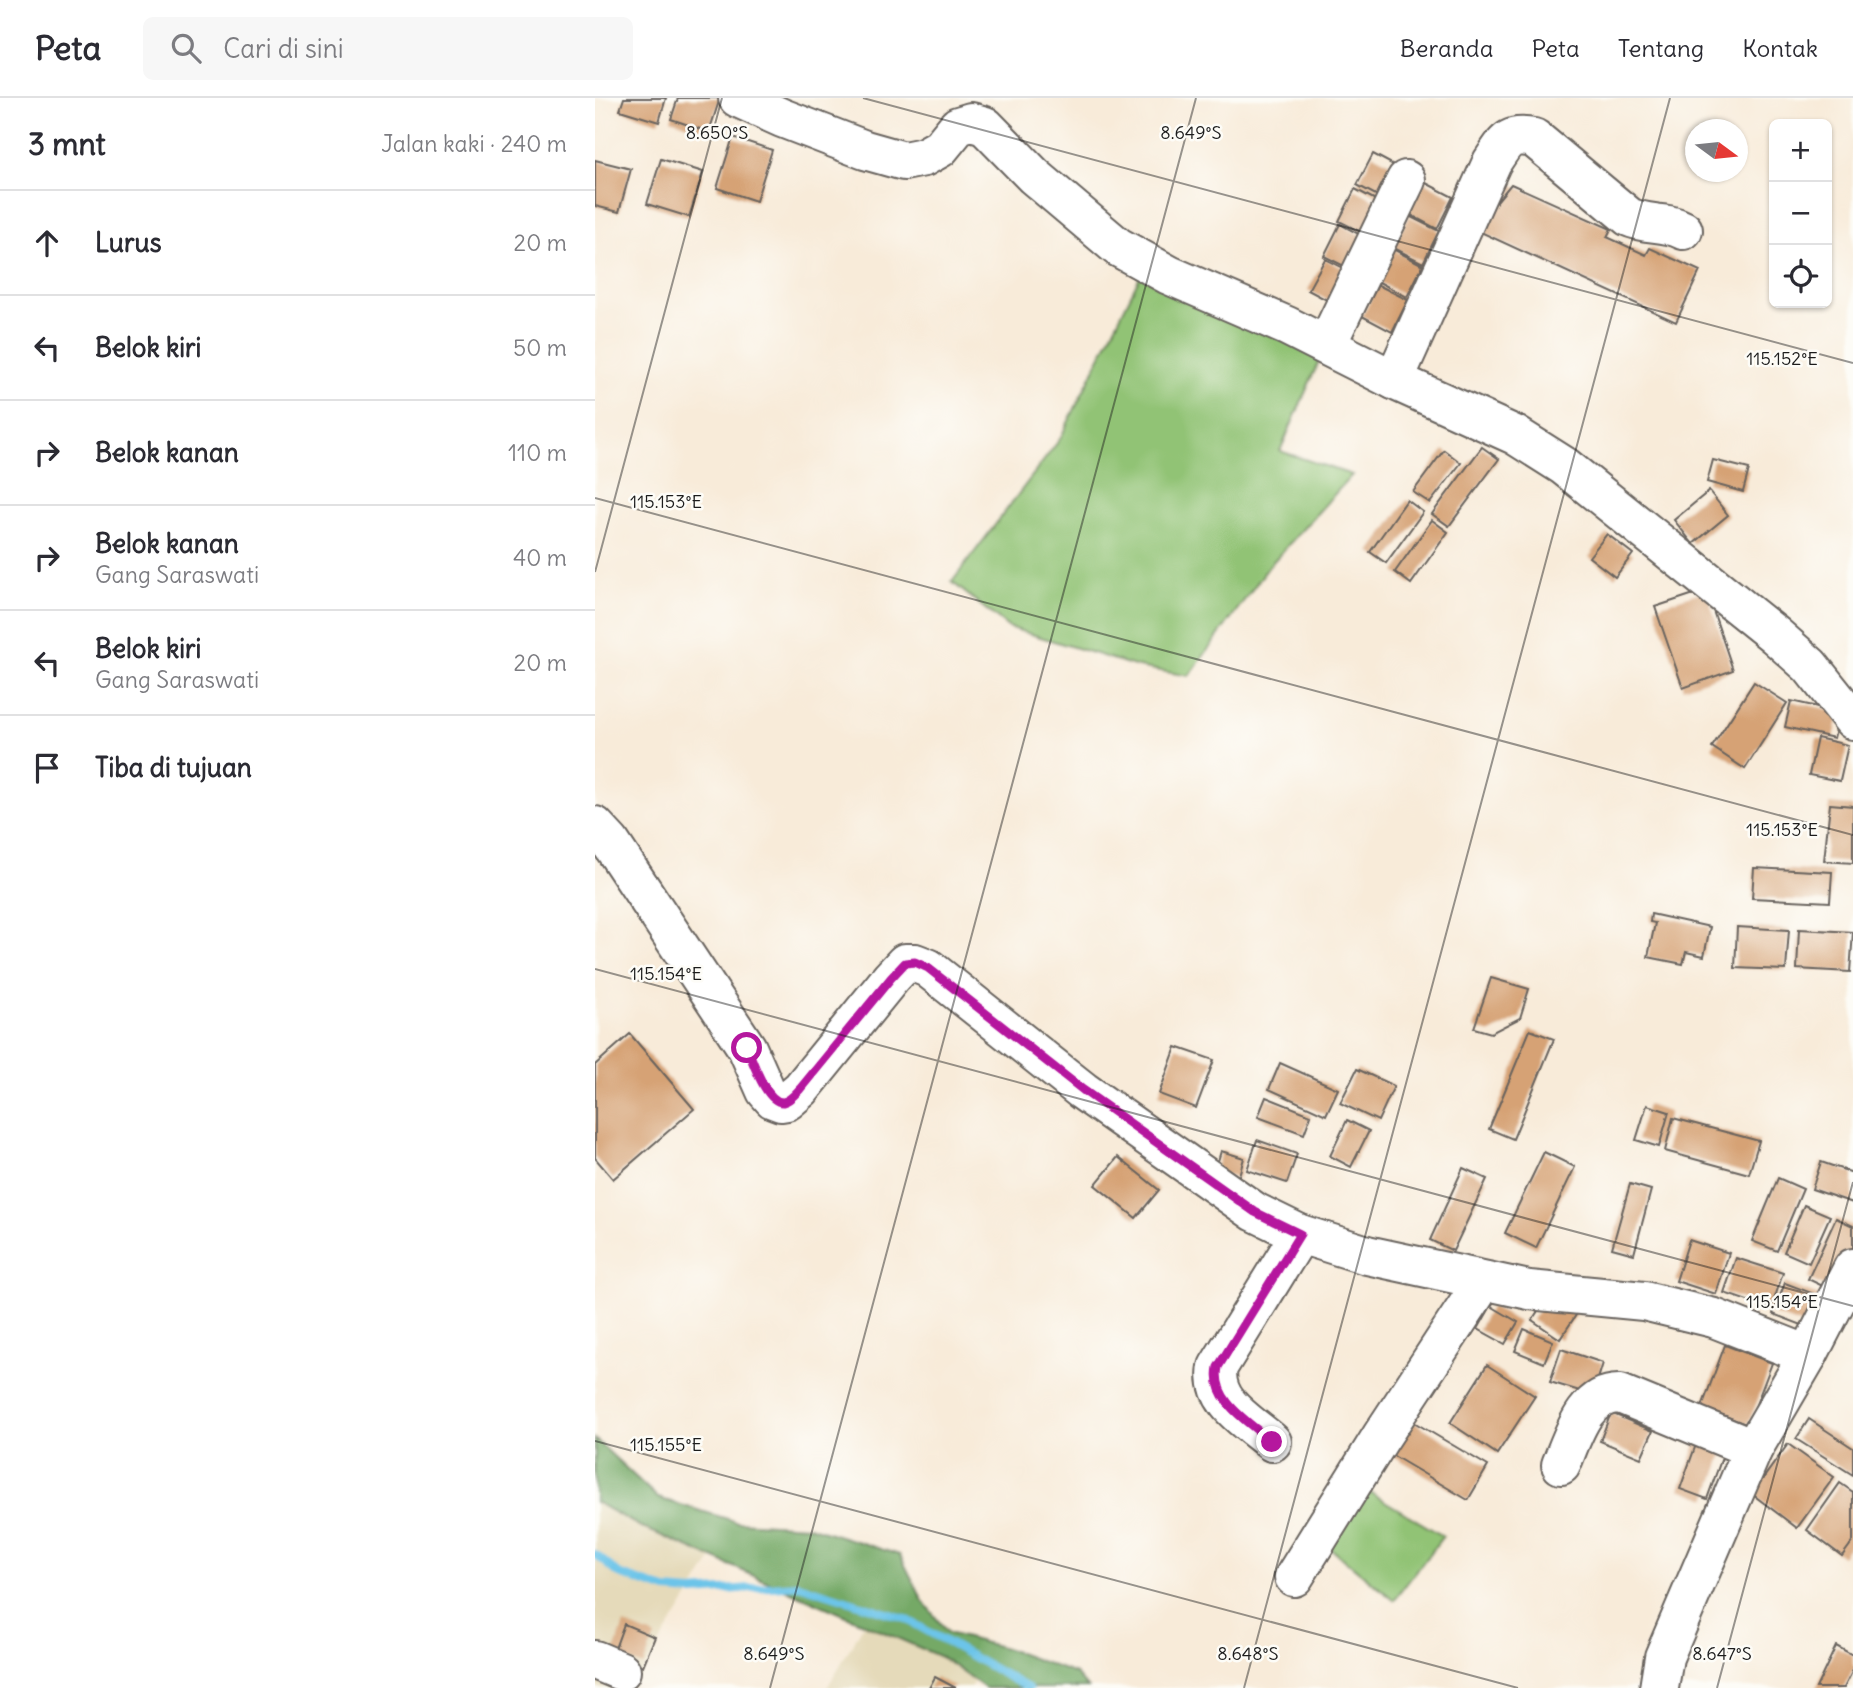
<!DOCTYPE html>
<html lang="id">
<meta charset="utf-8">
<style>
body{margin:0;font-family:Delius,sans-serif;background:#f7f7f7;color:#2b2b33}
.controls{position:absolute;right:21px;top:21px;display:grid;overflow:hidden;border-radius:10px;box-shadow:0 2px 5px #0004}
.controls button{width:63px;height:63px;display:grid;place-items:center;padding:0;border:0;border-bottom:2px solid #e1e1e2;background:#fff;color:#2b2b33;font:35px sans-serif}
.compass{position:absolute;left:1090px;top:21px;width:63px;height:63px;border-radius:50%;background:#fff;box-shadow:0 2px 5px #0004;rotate:105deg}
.stop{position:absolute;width:21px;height:21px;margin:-16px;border:5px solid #b5179e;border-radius:50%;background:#fff}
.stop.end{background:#b5179e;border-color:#fff;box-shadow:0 2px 7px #0008}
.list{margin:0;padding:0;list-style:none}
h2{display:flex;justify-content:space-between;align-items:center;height:91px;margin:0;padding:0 28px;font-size:30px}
h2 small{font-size:23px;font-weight:400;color:#7c7c81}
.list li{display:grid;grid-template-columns:46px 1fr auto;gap:21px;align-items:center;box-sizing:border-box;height:105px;padding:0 28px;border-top:2px solid #e1e1e2}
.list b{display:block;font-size:26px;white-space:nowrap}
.list p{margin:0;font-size:23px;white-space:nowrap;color:#7c7c81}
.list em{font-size:23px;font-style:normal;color:#7c7c81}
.icon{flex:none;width:38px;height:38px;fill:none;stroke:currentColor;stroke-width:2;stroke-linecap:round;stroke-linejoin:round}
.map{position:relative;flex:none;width:1258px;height:1590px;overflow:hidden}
header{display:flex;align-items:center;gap:42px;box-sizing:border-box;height:98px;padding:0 35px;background:#fff;border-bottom:2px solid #e1e1e2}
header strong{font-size:33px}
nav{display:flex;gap:38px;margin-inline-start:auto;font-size:24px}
.search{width:490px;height:63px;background:#f7f7f7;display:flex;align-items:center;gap:18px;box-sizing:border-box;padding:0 24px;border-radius:10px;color:#7c7c81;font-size:26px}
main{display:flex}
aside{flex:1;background:#fff}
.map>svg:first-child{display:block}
.built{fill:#e5daba}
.green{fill:#91c374;stroke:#567048;stroke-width:2}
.forest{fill:#74a966;stroke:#486241;stroke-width:2}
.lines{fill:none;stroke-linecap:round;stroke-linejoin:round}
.stream{stroke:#6cc4e9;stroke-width:8}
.building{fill:#d6a275}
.minor-casing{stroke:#69645e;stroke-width:42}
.minor{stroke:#fff;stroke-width:38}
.route{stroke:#b5179e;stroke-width:9}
.ticks{fill:none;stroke:#1c1c1c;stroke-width:2;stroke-opacity:0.45}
.ticks-label{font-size:18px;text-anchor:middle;fill:#1c1c1c;stroke:#fdfcf7;stroke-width:5;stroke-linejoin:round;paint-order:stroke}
</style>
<header>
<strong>Peta</strong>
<div class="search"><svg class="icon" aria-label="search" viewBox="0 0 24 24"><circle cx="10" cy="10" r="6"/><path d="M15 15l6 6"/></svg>Cari di sini</div>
<nav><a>Beranda</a><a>Peta</a><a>Tentang</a><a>Kontak</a></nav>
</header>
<main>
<aside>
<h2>3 mnt<small>Jalan kaki · 240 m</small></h2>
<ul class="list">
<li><svg class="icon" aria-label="ahead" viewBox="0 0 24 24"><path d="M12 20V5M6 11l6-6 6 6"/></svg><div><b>Lurus</b></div><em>20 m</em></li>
<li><svg class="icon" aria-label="left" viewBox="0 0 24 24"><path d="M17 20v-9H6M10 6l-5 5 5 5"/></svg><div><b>Belok kiri</b></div><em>50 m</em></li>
<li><svg class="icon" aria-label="right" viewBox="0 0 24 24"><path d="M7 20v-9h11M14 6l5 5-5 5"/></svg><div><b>Belok kanan</b></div><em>110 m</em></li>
<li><svg class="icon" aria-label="right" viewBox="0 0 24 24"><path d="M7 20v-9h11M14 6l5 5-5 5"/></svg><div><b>Belok kanan</b><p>Gang Saraswati</p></div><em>40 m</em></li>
<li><svg class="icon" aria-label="left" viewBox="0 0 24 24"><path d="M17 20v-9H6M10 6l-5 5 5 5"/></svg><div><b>Belok kiri</b><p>Gang Saraswati</p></div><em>20 m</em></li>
<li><svg class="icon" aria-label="arrive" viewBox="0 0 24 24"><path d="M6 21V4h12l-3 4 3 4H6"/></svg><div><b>Tiba di tujuan</b></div></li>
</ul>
</aside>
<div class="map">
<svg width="1258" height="1590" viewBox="0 0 1258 1590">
<rect width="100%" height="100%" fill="#fdfcf7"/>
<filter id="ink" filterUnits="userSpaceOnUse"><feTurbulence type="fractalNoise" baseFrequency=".0143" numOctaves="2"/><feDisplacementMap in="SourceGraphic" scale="14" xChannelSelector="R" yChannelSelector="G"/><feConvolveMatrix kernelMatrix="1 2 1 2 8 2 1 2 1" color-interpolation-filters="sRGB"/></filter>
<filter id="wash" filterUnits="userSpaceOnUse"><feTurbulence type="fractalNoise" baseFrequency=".00686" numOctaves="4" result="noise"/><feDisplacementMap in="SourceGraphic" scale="28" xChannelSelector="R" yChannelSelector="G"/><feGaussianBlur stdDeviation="1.57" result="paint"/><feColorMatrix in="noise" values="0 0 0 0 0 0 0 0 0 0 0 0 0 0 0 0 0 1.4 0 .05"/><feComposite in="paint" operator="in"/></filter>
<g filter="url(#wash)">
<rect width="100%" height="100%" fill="#f8ebd9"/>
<!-- built -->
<g class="built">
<polygon points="0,1404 44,1428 118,1460 37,1590 0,1590"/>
<polygon points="269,1526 346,1559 380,1582 375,1590 232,1590"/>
</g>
<!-- green -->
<g class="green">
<polygon points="547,174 733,242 685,353 757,377 675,467 594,578 543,569 413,529 357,484 465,341"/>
<polygon points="768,1390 848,1438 799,1502 724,1441"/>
</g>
<!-- forest -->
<polygon class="forest" points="0,1341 63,1400 143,1424 214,1428 305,1457 328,1503 353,1535 410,1550 481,1576 493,1590 390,1590 346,1559 44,1428 0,1404"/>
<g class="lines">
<!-- stream -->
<polyline class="stream" points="0,1456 24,1476 71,1492 97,1494 204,1487 311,1521 433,1590"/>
</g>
<g id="blocks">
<!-- building -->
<g class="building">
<polygon points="29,0 71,0 64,24 25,12"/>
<polygon points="83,0 125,0 114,34 76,21"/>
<polygon points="138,39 177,52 161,103 122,90"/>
<polygon points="778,56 808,72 792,103 762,87"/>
<polygon points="66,61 108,74 94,119 52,106"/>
<polygon points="0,62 36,71 24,114 0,108"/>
<polygon points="829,84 858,99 842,131 812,115"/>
<polygon points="916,86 1016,131 1012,139 1051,157 1055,150 1105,173 1081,224 879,131"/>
<polygon points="760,91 790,107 774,138 744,123"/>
<polygon points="814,118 844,133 828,165 797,149"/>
<polygon points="745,126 775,142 759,173 729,158"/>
<polygon points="798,151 828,167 812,199 782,183"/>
<polygon points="730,161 760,176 743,208 713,192"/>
<polygon points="783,187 813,202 797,234 767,218"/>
<polygon points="887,349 904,361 854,428 837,416"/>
<polygon points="849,352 866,365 835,405 818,394"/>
<polygon points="1118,362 1154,371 1148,394 1112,384"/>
<polygon points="1114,393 1133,417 1098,446 1079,422"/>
<polygon points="812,402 828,414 791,465 775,454"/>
<polygon points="837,422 853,434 816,486 800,474"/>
<polygon points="1012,436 1038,456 1020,479 994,459"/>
<polygon points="1111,492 1138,572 1088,590 1060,509"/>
<polygon points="1159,584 1192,605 1150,671 1117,649"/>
<polygon points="1196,603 1245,614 1239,640 1190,629"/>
<polygon points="1222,640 1253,647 1245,683 1214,677"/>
<polygon points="1235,706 1258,708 1258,765 1229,763"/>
<polygon points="1159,770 1237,774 1235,804 1157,800"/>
<polygon points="1056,816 1115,829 1109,858 1091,854 1088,866 1053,859 1060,825 1055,824"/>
<polygon points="1142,829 1194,832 1191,872 1140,870"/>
<polygon points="1204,831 1258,834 1255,874 1202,871"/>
<polygon points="896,880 934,891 925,920 896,935 879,930"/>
<polygon points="935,932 959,941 918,1041 894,1031"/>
<polygon points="35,936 99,1011 18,1081 0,1060 0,967"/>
<polygon points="581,949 619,962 601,1010 564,996"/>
<polygon points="685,965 743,991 731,1017 674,991"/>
<polygon points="762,971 799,988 783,1023 745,1005"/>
<polygon points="671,999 716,1017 709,1036 663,1019"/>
<polygon points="1052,1007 1074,1014 1064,1049 1041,1042"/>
<polygon points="1078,1020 1164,1043 1154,1076 1070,1053"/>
<polygon points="752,1022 774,1033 756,1069 735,1058"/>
<polygon points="662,1042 702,1056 692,1085 652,1072"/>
<polygon points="626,1053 649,1060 643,1081 620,1073"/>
<polygon points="949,1054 980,1069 941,1150 910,1135"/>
<polygon points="523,1059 564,1092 541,1120 500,1087"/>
<polygon points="1226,1064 1258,1075 1258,1105 1217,1091"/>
<polygon points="868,1070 892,1081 858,1153 835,1142"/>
<polygon points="1183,1080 1208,1091 1182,1153 1157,1143"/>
<polygon points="1035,1086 1056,1092 1039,1156 1017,1150"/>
<polygon points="1209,1107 1235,1118 1214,1165 1189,1154"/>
<polygon points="1241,1120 1258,1128 1258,1149 1238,1193 1213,1181"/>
<polygon points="1094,1142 1134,1155 1121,1196 1081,1183"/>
<polygon points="1141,1160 1188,1175 1176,1211 1129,1195"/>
<polygon points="1190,1185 1232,1201 1220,1232 1178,1216"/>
<polygon points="953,1198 981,1217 965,1241 937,1222"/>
<polygon points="896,1208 923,1224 910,1246 883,1231"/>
<polygon points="929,1231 958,1243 949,1265 920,1253"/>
<polygon points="1130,1247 1177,1265 1153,1327 1107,1309"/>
<polygon points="966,1251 1008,1265 998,1297 955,1284"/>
<polygon points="892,1267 940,1298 902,1356 855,1325"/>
<polygon points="1016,1315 1058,1333 1046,1360 1005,1343"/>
<polygon points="812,1320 893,1368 873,1402 792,1354"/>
<polygon points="1214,1321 1258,1350 1258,1377 1201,1341"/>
<polygon points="1103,1341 1130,1351 1112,1401 1085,1391"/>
<polygon points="1193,1346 1239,1379 1202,1430 1157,1396"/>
<polygon points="1245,1385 1258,1394 1258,1443 1247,1458 1212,1432"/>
<polygon points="29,1526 60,1539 48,1568 18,1556"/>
<polygon points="1241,1548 1258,1557 1258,1572 1249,1590 1221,1590"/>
<polygon points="340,1579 361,1590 334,1590"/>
</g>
</g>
</g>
<g filter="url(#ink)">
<use href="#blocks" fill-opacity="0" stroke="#69645e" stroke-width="2"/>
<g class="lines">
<!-- minor casing -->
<g class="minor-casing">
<g id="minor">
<polyline points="143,0 187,20 270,52 309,63 329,59 345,50 363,28 376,24 390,28 439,78 523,149 574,177 692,228 805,285 920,337 969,368 1180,537 1215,568 1258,622"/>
<polyline points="732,246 811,82"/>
<path d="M799 282 897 64C911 43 913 35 939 40L1034 119C1051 127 1071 123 1088 132"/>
<polyline points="0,728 15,744 152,950 171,993 178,1001 186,1004 192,1003 206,991 296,880 310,865 320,865 333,870 488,993 660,1114 705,1136 772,1157 934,1192 1049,1203 1119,1220 1213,1257"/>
<path d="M677 1344C654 1324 616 1304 623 1269L705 1136"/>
<path d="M966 1367C978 1339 989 1295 1025 1296L1158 1351"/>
<polyline points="699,1479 786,1339 888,1184"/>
<polyline points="0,1562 26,1573"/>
<polyline points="1064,1590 1069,1559 1158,1351 1213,1257 1258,1170"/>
</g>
</g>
<!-- minor -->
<use href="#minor" class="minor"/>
</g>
</g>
<g class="lines" filter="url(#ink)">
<!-- route -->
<path class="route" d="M152 950C158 963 171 1005 188 1004 195 1003 201 995 205 991L296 880 310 865 320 864 333 870 488 992 660 1114 705 1136 623 1269C616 1303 654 1324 677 1344"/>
</g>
<!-- ticks -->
<path class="ticks" d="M268 0 1258 265M0 400 1258 737M0 474 127 0M0 871 1258 1208M0 1343 923 1590M175 1590 601 0M649 1590 1075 0M1122 1590 1258 1084"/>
<g class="ticks-label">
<text x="122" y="41">8.650°S</text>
<text x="596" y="41">8.649°S</text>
<text x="1187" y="267">115.152°E</text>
<text x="71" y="410">115.153°E</text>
<text x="1187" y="738">115.153°E</text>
<text x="71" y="882">115.154°E</text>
<text x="1187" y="1210">115.154°E</text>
<text x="71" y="1353">115.155°E</text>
<text x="179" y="1562">8.649°S</text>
<text x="653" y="1562">8.648°S</text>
<text x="1127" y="1562">8.647°S</text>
</g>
</svg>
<div class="controls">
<button>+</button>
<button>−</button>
<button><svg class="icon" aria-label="locate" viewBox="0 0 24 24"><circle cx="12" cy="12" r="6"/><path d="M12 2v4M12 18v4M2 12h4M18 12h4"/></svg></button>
</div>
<svg class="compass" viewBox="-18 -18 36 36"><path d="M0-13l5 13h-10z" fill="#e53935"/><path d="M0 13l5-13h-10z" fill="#7c7c81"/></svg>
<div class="stop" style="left:152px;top:950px"></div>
<div class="stop end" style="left:677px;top:1344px"></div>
</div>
</main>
